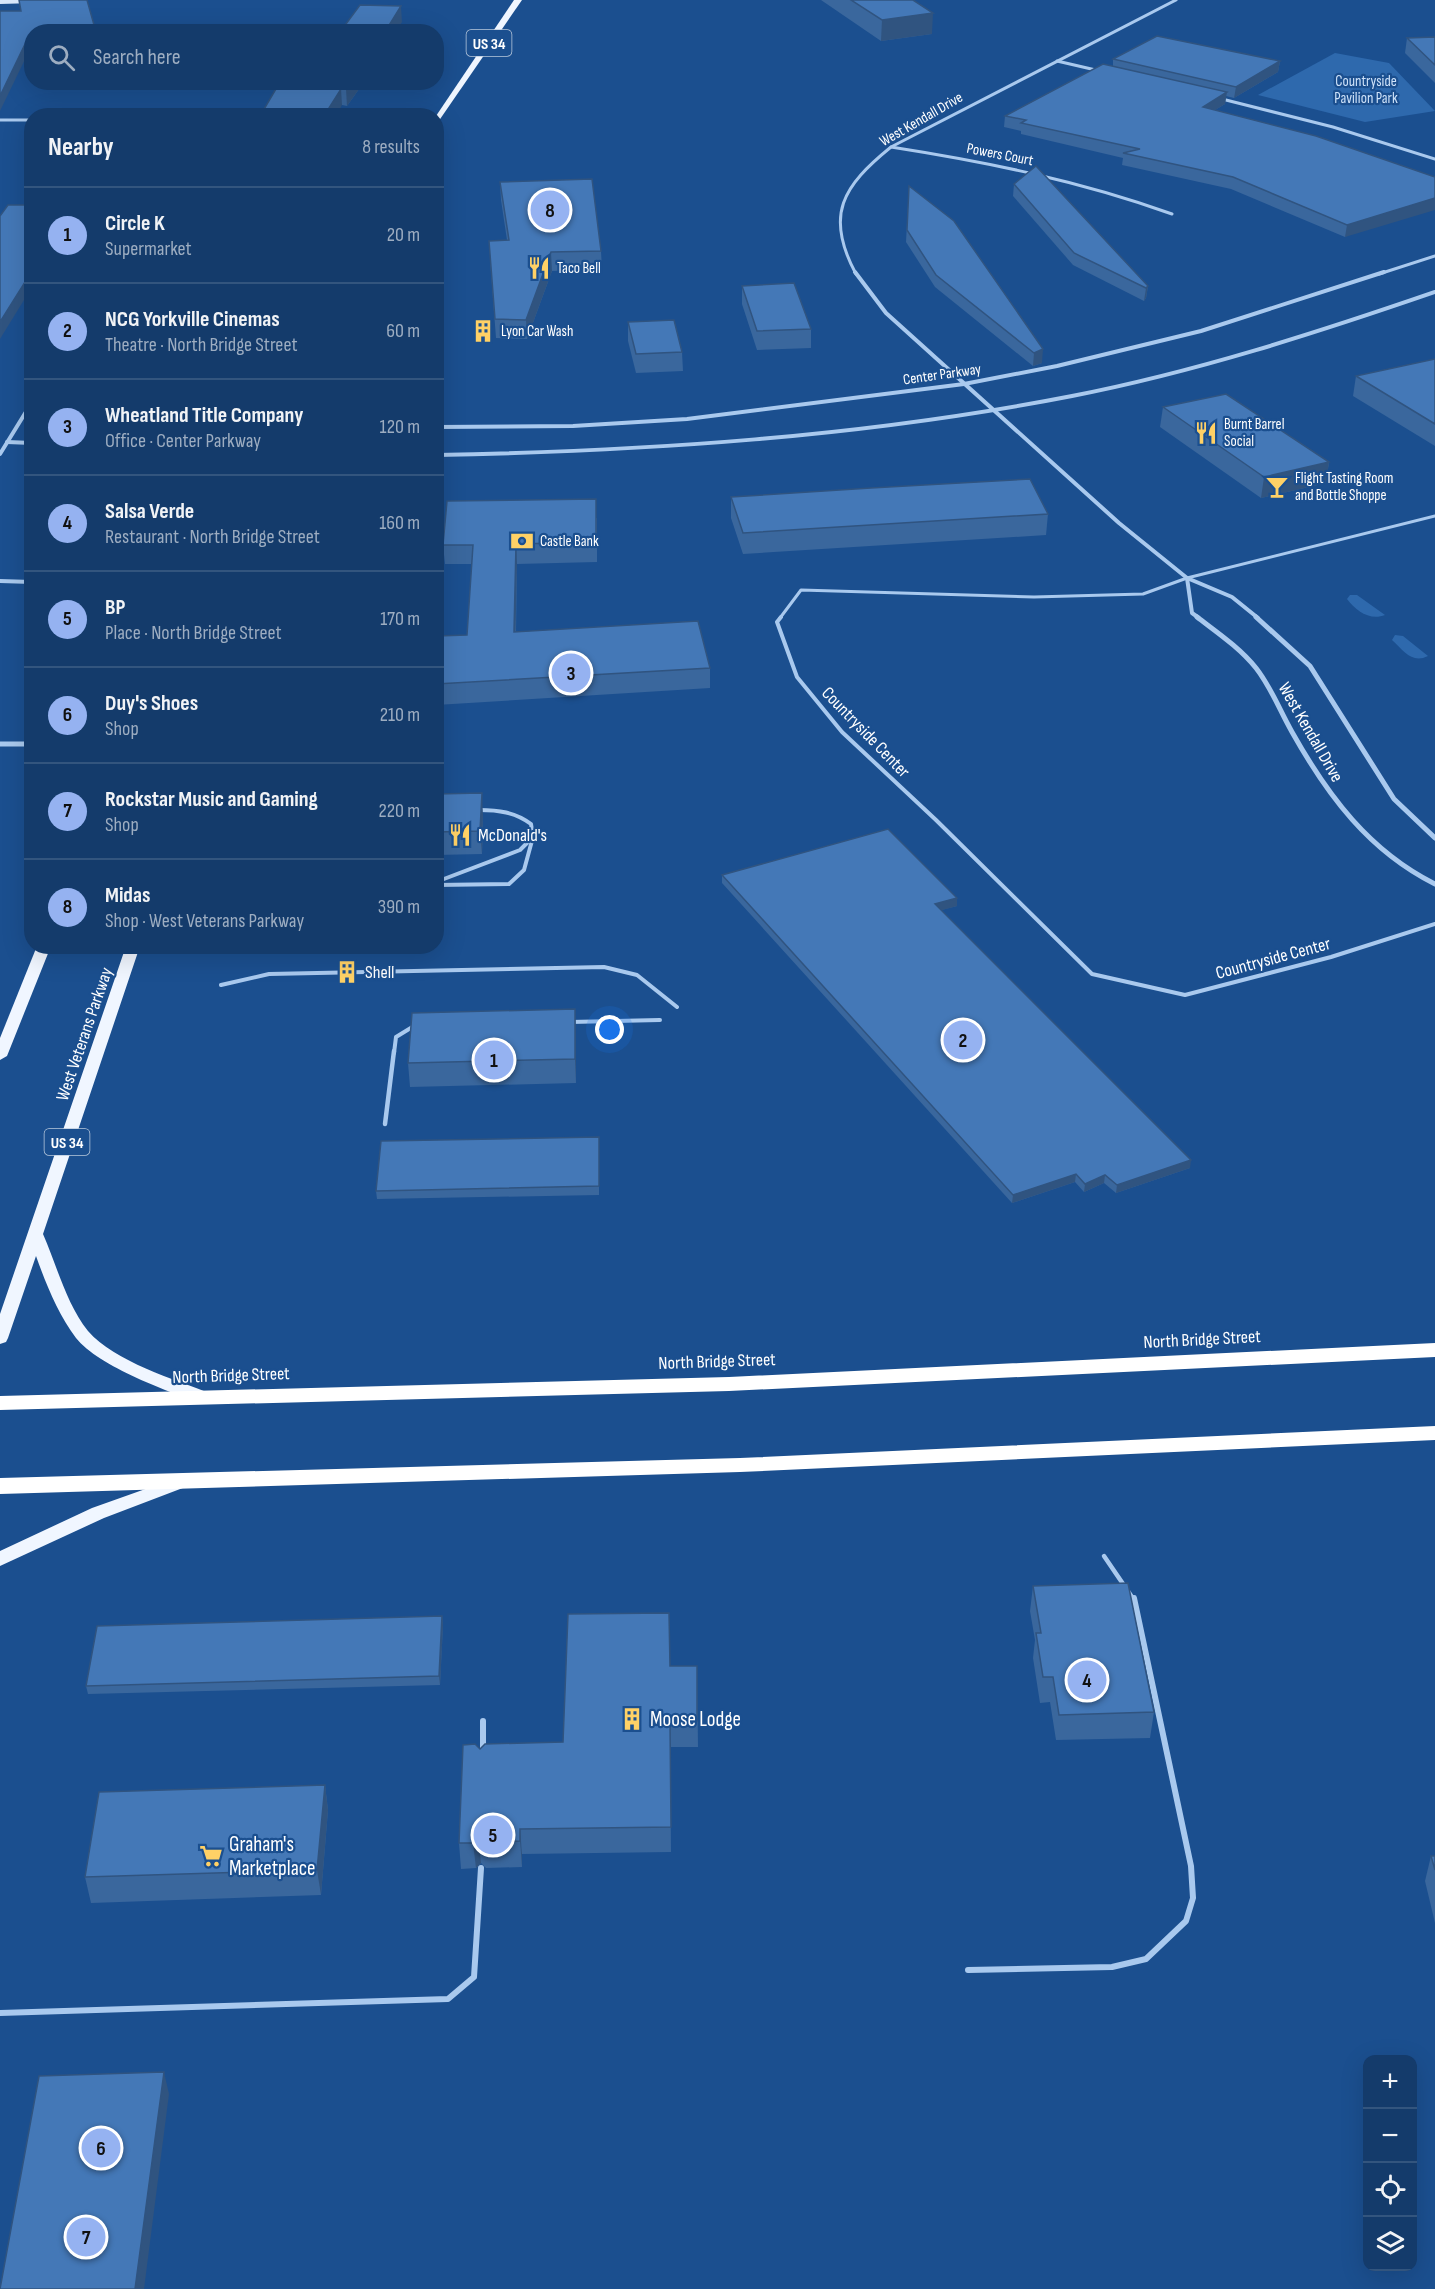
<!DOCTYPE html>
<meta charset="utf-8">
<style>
body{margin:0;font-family:"Sofia Sans Condensed",sans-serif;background:#1d4271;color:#f1f3f6}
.controls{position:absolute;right:18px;bottom:18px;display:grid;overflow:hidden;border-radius:12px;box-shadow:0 6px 24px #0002}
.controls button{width:54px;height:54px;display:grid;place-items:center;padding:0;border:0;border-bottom:2px solid #33557e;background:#143b6b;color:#f1f3f6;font:30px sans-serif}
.you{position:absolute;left:610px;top:1030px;width:21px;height:21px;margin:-15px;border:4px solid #fff;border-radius:50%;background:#1a73e8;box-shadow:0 0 0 9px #1a73e833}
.badge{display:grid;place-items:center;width:39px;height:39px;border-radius:50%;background:#95b2f1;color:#111;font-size:20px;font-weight:700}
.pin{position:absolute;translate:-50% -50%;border:3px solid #fff;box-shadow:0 2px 6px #0006}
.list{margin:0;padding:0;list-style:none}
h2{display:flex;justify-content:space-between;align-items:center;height:78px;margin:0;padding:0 24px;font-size:26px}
h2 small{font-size:20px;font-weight:400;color:#9dadc1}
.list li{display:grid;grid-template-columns:39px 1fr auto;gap:18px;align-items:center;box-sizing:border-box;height:96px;padding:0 24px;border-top:2px solid #33557e}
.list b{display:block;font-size:22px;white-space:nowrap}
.list p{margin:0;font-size:20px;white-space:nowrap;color:#9dadc1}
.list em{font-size:20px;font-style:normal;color:#9dadc1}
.icon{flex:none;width:33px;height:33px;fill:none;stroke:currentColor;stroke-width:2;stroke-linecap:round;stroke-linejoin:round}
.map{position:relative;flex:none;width:1435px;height:2289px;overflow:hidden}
.search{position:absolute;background:#143b6b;box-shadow:0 6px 24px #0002;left:24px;top:24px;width:420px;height:66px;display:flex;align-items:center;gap:15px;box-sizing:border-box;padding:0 21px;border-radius:24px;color:#9dadc1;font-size:22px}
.panel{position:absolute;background:#143b6b;box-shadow:0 6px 24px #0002;left:24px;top:108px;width:420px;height:846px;border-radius:24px}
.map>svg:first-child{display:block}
.green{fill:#2e69ad}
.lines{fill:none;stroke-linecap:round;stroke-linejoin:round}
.lane-far3{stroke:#a9c9ee;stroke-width:3}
.lane-far2{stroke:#a9c9ee;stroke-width:4}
.lane-far1{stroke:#a9c9ee;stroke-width:4.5}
.lane{stroke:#a9c9ee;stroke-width:6}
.street-far2{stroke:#a9c9ee;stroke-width:3}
.street-far1{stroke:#a9c9ee;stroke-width:4}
.street{stroke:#a9c9ee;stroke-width:5}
.secondary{fill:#d6e6fa;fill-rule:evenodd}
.primary{fill:#f0f6ff;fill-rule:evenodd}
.highway{fill:#fff;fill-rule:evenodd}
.wall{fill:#3a679d}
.shaded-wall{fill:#305480}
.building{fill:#4478b7;stroke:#305480;stroke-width:1.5}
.labels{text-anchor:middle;stroke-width:4.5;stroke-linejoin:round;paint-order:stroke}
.far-park-label{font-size:15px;fill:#cfe3fa;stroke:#1b4f8f}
.far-street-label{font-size:15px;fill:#fff;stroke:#1b4f8f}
.far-poi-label{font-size:15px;fill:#fff;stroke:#1b4f8f;text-anchor:start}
.shield{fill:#1b4f8f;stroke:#bbcadd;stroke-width:1.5}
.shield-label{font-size:16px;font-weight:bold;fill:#fff}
.street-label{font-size:18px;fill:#fff;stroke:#1b4f8f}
.poi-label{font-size:18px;fill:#fff;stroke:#1b4f8f;text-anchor:start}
.near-poi-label{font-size:21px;fill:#fff;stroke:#1b4f8f;text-anchor:start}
</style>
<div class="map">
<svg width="1435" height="2289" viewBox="0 0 1435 2289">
<rect width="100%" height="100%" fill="#1b4f8f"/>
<!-- green -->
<g class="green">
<polygon points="1335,53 1389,63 1435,111 1365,122 1258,95"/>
<path d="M1350 595H1357L1385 615C1370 621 1356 611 1347 599Z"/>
<path d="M1395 635 1403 636 1428 656C1412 664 1404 651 1392 640Z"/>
</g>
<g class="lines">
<!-- lane-far3 -->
<polyline class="lane-far3" points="780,618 801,590 1034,597 1143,594 1187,578 1435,516"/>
<!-- lane-far2 -->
<g class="lane-far2">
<polyline points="781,617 777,622 797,677 842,732 936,820 1092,974 1185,995 1331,957 1435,924"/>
<path d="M436 882 520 850 533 837 531 824C515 812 498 810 479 810"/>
<polyline points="436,885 509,884 524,870 533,837"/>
<polyline points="221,985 269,974 604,967 637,975 677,1007"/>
<polyline points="570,1022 660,1020"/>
<polyline points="394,1053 396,1037 414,1026"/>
</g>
<!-- lane-far1 -->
<g class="lane-far1">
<polyline points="385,1124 394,1051"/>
<polyline points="1104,1556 1134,1600"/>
</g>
<!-- lane -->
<g class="lane">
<polyline points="483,1721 483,1751"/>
<polyline points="968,1970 1112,1967 1146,1959 1186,1921 1193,1898 1191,1866 1134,1598"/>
<polyline points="0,2013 448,1999 474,1977 481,1868"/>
</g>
<!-- street-far2 -->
<g class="street-far2">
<polyline points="1057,61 1100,71"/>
<polyline points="1218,98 1333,127 1435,159"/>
<polyline points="0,120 32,120"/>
<path d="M891 147C987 162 1080 181 1172 214"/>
<path d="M856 274C824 215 843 186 891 147L1176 0"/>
<polyline points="1379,274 1435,256"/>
</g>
<!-- street-far1 -->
<g class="street-far1">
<polyline points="855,272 886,313 1119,523 1187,578 1232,597 1258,618"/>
<polyline points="436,427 573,426 687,419 964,384 1057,366 1201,331 1384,272"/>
<polyline points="7,442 32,443"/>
<polyline points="0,454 32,402"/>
<path d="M436 455C649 451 862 437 1072 396 1195 372 1316 333 1435 292"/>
<polyline points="1187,578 1192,613 1199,618"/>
<polyline points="0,581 32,582"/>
</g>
<!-- street -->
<g class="street">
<path d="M1197 617C1218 633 1240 648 1256 668 1271 687 1280 711 1292 732 1328 796 1369 851 1435 884"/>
<polyline points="1256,617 1310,666 1394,799 1435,838"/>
<polyline points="0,744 32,744"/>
</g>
<!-- secondary -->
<polygon class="secondary" points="0,0 37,0 38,1 35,3 0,4"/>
<!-- primary -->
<g class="primary">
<polygon points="514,0 522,0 436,125 436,116"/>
<polygon points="37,946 51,946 7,1056 0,1060 0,1038"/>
<path d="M126 946H140L43 1234C57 1266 66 1303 88 1331 115 1362 174 1379 212 1394L214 1398 212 1402 206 1404C172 1394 98 1366 76 1338 58 1314 46 1284 36 1256L8 1338 6 1342 0 1344V1314Z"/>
<polygon points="182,1476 188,1478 191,1482 188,1486 104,1518 0,1566 0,1551 92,1508"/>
</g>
<!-- highway -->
<g class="highway">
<polygon points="1435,1343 1435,1357 729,1391 0,1410 0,1396 729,1377"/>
<polygon points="1435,1426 1435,1440 740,1472 0,1494 0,1478 740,1458"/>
</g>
</g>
<!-- wall -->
<g class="wall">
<polygon points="19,0 32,32 32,49 30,49"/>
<polygon points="821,0 913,0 932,34 881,41"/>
<polygon points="1435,37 1435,83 1405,53 1407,38"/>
<polygon points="1113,59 1280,61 1278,72 1234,98 1226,96 1225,104 1215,110 1435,177 1345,237 1231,189 1122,165 1123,158 1021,134 1021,131 1004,127 1005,116 1113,66"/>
<polygon points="280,82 364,82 347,106 342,105"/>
<polygon points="500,182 601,251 602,269 552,271 527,339 496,338 490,259 507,240 501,200"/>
<polygon points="1014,184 1148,286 1146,298 1144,301 1073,265 1013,196"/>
<polygon points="909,186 1042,363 1033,366 935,287 906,242"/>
<polygon points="742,286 811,329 811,348 757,350 742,304"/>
<polygon points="628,322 682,352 683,371 636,373 628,341"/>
<polygon points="1435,359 1435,446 1353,396 1356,376"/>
<polygon points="1163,407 1329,462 1326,483 1261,498 1160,427"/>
<polygon points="731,497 1048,514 1046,535 743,554 731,518"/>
<polygon points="597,518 597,562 517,564 516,632 710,668 710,688 436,705 436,636 467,635 472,564 445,564 443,545"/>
<polygon points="436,794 483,816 482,854 436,855"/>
<polygon points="722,875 957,906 941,910 1190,1168 1116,1193 1104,1183 1084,1192 1075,1182 1012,1203 722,883"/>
<polygon points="576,1033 576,1083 410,1087 408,1063"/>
<polygon points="599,1137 599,1195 377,1199 376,1191"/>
<polygon points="1033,1586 1154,1712 1150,1738 1056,1740 1050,1702 1040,1703 1033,1658 1035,1640 1030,1611"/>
<polygon points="442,1616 443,1625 440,1685 88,1694 86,1686"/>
<polygon points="670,1666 697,1666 698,1747 670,1747 671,1852 522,1854 522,1867 486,1868 481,1863 476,1868 461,1869 459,1843 480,1749 563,1742"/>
<polygon points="325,1785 328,1810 321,1895 91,1903 85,1877"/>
<polygon points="1431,1856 1435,1856 1435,1923 1425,1881"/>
</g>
<!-- shaded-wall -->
<g class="shaded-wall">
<polygon points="401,6 402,22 396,32 385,32"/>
<polygon points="933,13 932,34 881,41 882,20"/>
<polygon points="28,38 30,49 0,111 0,96"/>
<polygon points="1280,61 1278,72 1234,98 1236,87"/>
<polygon points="351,82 364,82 347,106 346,89"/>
<polygon points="341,89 342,105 336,116 324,116"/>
<polygon points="1227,92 1225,104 1202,118 1203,107"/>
<polygon points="1435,198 1435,210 1345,237 1347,225"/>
<polygon points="551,252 552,271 527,339 526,320"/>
<polygon points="32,271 32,287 0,339 0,322"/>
<polygon points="1148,286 1146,298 1144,301 1146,288"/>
<polygon points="1043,349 1042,363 1033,366 1034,353"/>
<polygon points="1329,462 1326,483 1261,498 1264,477"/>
<polygon points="516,544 517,564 515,652 514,632"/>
<polygon points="482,793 483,816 482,854 480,831"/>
<polygon points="957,898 957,906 935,912 935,904"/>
<polygon points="575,1009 576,1033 576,1083 575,1059"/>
<polygon points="1191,1160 1190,1168 1116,1193 1117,1185"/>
<polygon points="1076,1174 1075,1182 1012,1203 1013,1195"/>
<polygon points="1105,1175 1104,1183 1084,1192 1085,1184"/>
<polygon points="442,1616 443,1625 440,1685 439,1676"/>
<polygon points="325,1785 328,1810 321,1895 317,1870"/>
<polygon points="520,1829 522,1854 522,1867 520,1841"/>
<polygon points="478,1837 481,1863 476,1868 473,1843"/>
<polygon points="164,2072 169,2094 144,2289 135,2289"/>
</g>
<!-- building -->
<g class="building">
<polygon points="19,0 87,0 96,32 32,32 32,38 28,38 0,96 0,11 21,11"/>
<polygon points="851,0 913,0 933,13 882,20"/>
<polygon points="360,5 401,6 385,32 340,32"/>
<polygon points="1157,36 1280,61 1236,87 1113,59"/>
<polygon points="1435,37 1435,65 1407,38"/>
<polygon points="1103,64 1227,92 1203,107 1316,136 1435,177 1435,198 1347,225 1233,177 1123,153 1140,149 1021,123 1026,120 1005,116"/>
<polygon points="280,82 351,82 346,89 341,89 324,116 260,116"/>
<polygon points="1036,166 1148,286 1146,288 1074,253 1014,184"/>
<polygon points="592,179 601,251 551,252 526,320 495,319 489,241 509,240 500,182"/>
<polygon points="909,186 954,221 1043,349 1034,353 936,275 907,230"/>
<polygon points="32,198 32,271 0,322 0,216 8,205 26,205"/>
<polygon points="794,283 811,329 757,331 742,286"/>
<polygon points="674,320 682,352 636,354 628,322"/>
<polygon points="1435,359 1435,424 1356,376"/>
<polygon points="1226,394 1329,462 1264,477 1163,407"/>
<polygon points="1030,479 1048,514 743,533 731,497 871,488"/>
<polygon points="596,499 596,542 516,544 514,632 698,621 710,668 436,684 436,636 467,635 473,545 443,545 447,501"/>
<polygon points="482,793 480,831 436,832 436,794"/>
<polygon points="888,829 957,898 935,904 1191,1160 1117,1185 1105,1175 1085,1184 1076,1174 1013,1195 722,875"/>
<polygon points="575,1009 575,1059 408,1063 412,1013"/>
<polygon points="599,1137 599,1186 376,1191 381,1141"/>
<polygon points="1128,1583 1154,1712 1059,1715 1053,1677 1043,1677 1036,1633 1041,1633 1033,1586"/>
<polygon points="669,1613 670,1666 697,1666 697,1721 670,1722 671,1827 520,1829 520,1841 484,1842 478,1837 473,1843 459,1843 463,1745 475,1744 480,1749 485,1744 563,1742 568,1614"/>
<polygon points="442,1616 439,1676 86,1686 97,1626"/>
<polygon points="325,1785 317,1870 85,1877 99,1792"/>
<polygon points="1431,1856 1435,1856 1435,1870"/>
<polygon points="164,2072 135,2289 0,2289 39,2076"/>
</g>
<!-- icons -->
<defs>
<g id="restaurant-bare" transform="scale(1.8)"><path d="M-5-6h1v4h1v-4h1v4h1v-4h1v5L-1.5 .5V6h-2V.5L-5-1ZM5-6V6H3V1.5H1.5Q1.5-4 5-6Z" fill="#ffd166" stroke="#1b4f8f" stroke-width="2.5" paint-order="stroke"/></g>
<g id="building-bare" transform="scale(1.8)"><path d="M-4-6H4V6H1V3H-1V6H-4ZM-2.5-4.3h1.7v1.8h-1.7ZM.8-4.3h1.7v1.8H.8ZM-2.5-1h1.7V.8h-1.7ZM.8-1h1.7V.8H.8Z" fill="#ffd166" stroke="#1b4f8f" stroke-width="2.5" paint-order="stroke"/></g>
<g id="bar-bare" transform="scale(1.8)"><path d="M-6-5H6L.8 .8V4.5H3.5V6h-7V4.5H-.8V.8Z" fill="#ffd166" stroke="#1b4f8f" stroke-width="2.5" paint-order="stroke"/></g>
<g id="bank-bare" transform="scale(1.8)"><path d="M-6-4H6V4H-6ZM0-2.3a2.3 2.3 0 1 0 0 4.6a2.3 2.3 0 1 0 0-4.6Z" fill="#ffd166" stroke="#1b4f8f" stroke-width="2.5" paint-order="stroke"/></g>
<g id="supermarket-bare" transform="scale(1.8)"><path d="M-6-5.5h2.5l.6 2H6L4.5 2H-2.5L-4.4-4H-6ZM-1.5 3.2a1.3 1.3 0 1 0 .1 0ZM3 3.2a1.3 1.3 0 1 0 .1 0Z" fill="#ffd166" stroke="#1b4f8f" stroke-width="2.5" paint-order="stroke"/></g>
</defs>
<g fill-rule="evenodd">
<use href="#restaurant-bare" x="539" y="268"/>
<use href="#building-bare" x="483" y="331"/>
<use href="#restaurant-bare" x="1206" y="433"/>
<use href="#bar-bare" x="1277" y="487"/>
<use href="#bank-bare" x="522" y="541"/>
<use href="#restaurant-bare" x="460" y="835"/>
<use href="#building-bare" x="347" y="972"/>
<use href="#building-bare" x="632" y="1719"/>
<use href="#supermarket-bare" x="211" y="1856"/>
</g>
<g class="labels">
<!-- far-park labels -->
<g class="far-park-label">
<text x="1366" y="86">Countryside<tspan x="1366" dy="17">Pavilion Park</tspan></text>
</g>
<!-- far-street labels -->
<g class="far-street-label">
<text transform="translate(921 119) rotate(-30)" y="5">West Kendall Drive</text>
<text transform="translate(1000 154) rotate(11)" y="5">Powers Court</text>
<text transform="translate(942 374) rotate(-8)" y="5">Center Parkway</text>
</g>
<!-- far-poi labels -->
<g class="far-poi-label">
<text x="557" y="273">Taco Bell</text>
<text x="501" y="336">Lyon Car Wash</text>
<text x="1224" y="429">Burnt Barrel<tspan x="1224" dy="17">Social</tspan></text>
<text x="1295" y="483">Flight Tasting Room<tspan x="1295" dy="17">and Bottle Shoppe</tspan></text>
<text x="540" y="546">Castle Bank</text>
</g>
<!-- shield labels -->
<g class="shield">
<rect x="466.5" y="30" width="45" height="26" rx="4.5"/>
<rect x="44.5" y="1129" width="45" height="26" rx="4.5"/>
</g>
<g class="shield-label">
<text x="489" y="49">US 34</text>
<text x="67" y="1148">US 34</text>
</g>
<!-- street labels -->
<g class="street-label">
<text transform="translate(866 732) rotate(46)" y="6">Countryside Center</text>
<text transform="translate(1311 732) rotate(60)" y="6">West Kendall Drive</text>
<text transform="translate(1273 958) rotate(-15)" y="6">Countryside Center</text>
<text transform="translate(84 1034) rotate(-71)" y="6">West Veterans Parkway</text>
<text transform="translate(1202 1339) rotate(-3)" y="6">North Bridge Street</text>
<text transform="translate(717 1361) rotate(-2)" y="6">North Bridge Street</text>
<text transform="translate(231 1375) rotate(-2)" y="6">North Bridge Street</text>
</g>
<!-- poi labels -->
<g class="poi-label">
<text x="478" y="841">McDonald's</text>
<text x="365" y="978">Shell</text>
</g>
<!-- near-poi labels -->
<g class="near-poi-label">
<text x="650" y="1726">Moose Lodge</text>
<text x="229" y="1851">Graham's<tspan x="229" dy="24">Marketplace</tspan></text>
</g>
</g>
</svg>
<div class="controls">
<button>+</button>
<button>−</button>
<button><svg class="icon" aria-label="locate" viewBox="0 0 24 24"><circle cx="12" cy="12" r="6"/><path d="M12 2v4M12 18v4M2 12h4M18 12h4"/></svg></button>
<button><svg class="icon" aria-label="layers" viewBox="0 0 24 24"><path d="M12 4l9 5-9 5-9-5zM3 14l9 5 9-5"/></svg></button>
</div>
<div class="you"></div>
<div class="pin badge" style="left:494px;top:1060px">1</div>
<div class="pin badge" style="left:963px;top:1040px">2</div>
<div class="pin badge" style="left:571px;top:673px">3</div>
<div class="pin badge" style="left:1087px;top:1680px">4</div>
<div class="pin badge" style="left:493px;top:1835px">5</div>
<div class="pin badge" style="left:101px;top:2148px">6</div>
<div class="pin badge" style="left:86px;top:2237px">7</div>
<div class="pin badge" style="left:550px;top:210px">8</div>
<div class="search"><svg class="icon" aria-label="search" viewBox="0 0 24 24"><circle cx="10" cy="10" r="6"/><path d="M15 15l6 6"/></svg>Search here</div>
<section class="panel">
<h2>Nearby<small>8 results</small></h2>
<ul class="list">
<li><span class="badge">1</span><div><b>Circle K</b><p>Supermarket</p></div><em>20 m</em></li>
<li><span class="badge">2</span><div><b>NCG Yorkville Cinemas</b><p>Theatre · North Bridge Street</p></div><em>60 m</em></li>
<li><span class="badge">3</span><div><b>Wheatland Title Company</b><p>Office · Center Parkway</p></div><em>120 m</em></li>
<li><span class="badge">4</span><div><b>Salsa Verde</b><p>Restaurant · North Bridge Street</p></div><em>160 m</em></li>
<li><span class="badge">5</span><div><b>BP</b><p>Place · North Bridge Street</p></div><em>170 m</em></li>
<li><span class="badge">6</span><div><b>Duy's Shoes</b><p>Shop</p></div><em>210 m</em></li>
<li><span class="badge">7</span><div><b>Rockstar Music and Gaming</b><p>Shop</p></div><em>220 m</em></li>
<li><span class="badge">8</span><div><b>Midas</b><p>Shop · West Veterans Parkway</p></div><em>390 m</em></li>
</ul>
</section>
</div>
